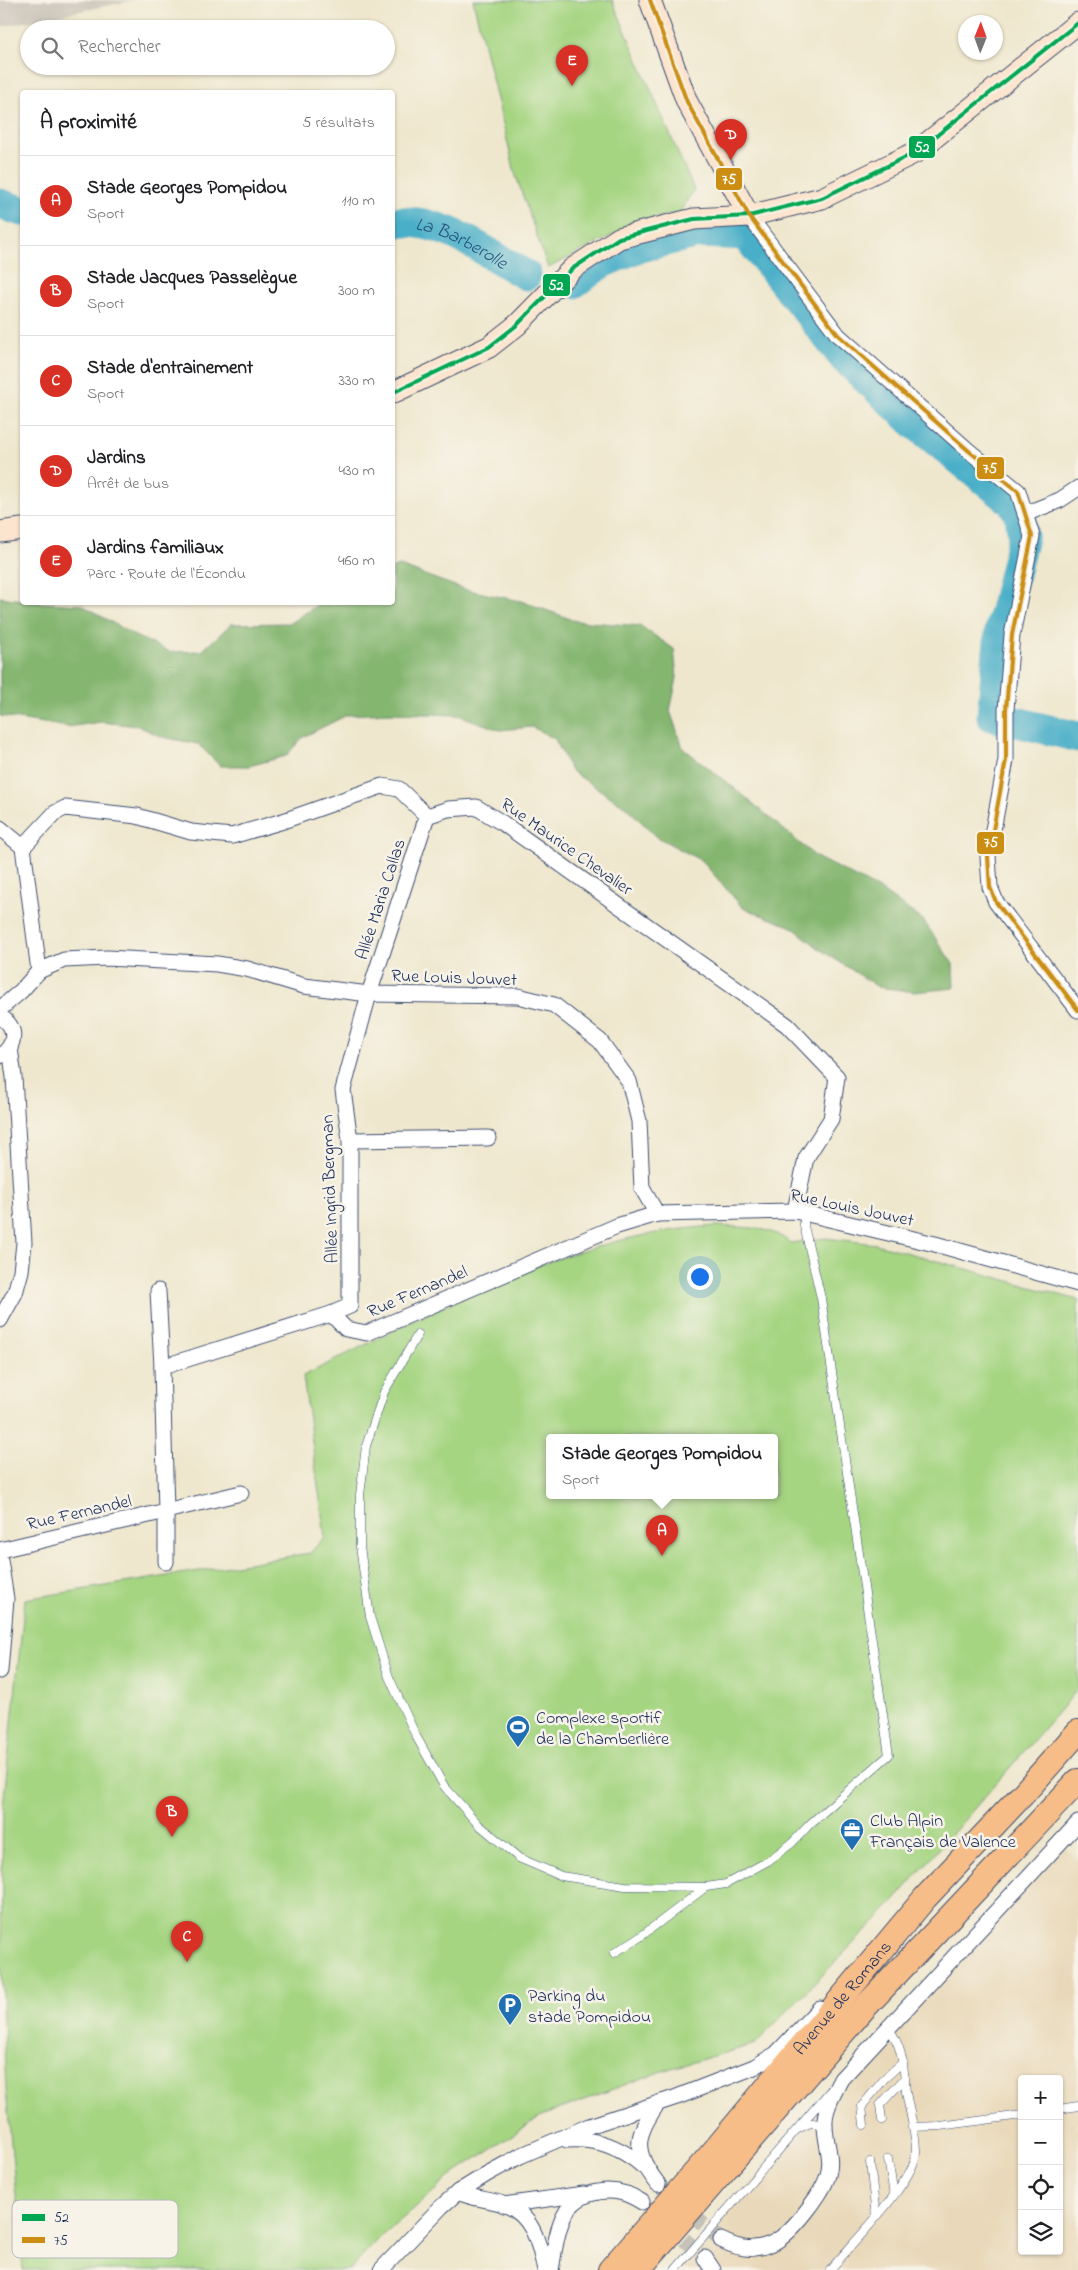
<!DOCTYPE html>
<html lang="fr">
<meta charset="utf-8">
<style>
body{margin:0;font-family:"Indie Flower",sans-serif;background:#f6f6f6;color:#202124}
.controls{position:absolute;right:15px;bottom:15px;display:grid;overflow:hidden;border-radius:5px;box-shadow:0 1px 4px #0004}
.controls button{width:45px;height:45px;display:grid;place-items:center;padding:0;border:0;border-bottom:1px solid #e0e0e0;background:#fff;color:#202124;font:25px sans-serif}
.compass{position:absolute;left:958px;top:15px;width:45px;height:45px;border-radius:50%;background:#fff;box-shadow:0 1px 4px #0004;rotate:1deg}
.you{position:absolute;left:699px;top:1276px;width:18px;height:18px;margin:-12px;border:4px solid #fff;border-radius:50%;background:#1a73e8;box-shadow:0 0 0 8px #1a73e833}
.badge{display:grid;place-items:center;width:32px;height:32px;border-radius:50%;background:#d93025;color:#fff;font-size:16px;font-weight:700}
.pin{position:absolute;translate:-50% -41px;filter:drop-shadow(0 1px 2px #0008)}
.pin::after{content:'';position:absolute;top:26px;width:18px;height:15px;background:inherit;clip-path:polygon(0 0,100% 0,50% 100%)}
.popup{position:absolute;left:546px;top:1434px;width:232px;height:65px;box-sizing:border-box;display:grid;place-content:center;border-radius:5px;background:#fff;filter:drop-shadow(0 1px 4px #0005);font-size:16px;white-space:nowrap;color:#757577}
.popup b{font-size:19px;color:#202124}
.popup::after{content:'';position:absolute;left:50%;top:100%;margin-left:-10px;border:10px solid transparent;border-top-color:#fff}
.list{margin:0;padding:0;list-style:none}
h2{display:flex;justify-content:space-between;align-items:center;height:65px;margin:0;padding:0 20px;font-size:21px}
h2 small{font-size:16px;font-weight:400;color:#757577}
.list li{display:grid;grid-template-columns:32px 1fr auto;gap:15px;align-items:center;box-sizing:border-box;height:90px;padding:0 20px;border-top:1px solid #e0e0e0}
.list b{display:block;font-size:19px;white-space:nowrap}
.list p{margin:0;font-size:16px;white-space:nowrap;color:#757577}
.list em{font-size:16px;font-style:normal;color:#757577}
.icon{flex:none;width:28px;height:28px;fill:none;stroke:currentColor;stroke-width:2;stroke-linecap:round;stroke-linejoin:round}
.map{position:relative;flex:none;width:1078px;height:2270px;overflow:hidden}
.search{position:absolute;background:#fff;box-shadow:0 1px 4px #0004;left:20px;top:20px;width:375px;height:55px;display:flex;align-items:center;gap:12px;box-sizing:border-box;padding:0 18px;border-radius:28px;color:#757577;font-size:19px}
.panel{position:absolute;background:#fff;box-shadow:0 1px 4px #0004;left:20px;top:90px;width:375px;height:515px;border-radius:5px}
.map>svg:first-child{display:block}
.built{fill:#e9d9ba;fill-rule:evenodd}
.industrial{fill:#c9c3b8}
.green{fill:#a6d582;stroke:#608270;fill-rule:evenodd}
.forest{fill:#84b670;stroke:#507267}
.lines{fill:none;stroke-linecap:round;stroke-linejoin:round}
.river{stroke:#49afc8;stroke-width:31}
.street-tunnel{stroke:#c5c2b7;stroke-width:15;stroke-dasharray:15 8;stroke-linecap:butt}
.lane-casing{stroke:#3b4b6f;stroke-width:9}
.street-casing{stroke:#3b4b6f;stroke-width:17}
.secondary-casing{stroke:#3b4b6f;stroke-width:23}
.primary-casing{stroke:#3b4b6f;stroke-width:26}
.lane{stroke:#fff;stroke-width:8}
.street{stroke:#fff;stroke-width:15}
.secondary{stroke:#fce5cf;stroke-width:21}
.primary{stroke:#f7bd88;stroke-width:24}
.bus-1-casing{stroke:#f7f3e8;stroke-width:8}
.bus-2-casing{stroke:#f7f3e8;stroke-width:8}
.bus-1{stroke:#00a651;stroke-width:4}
.bus-2{stroke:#cb8e13;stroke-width:4}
.labels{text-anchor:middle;stroke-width:5;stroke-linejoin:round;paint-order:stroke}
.street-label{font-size:18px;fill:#1b2f5e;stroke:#f7f3e8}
.poi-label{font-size:18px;fill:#1b2f5e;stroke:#f7f3e8;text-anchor:start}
.water-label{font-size:19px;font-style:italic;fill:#29557e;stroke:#f7f3e8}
.key{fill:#f7f3e8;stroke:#b5b8bf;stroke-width:1}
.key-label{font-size:14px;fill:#1b2f5e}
.line-badge{stroke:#f7f3e8;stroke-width:2}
.badge-label{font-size:14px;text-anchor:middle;font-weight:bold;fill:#fff}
</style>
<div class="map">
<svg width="1078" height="2270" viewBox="0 0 1078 2270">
<rect width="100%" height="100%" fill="#f7f3e8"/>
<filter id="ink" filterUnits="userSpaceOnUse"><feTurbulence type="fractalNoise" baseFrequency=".02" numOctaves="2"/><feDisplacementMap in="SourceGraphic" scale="10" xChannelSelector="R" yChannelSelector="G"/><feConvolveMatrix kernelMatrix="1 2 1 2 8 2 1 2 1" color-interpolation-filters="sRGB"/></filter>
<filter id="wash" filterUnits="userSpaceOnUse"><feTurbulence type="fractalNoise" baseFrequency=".0096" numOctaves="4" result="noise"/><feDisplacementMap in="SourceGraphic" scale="20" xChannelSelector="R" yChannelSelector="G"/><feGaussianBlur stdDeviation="1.12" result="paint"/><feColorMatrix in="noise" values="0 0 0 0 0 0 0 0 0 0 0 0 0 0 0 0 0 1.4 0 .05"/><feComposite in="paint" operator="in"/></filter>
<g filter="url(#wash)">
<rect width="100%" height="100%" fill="#efe7cd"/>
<!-- built -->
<path class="built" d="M1060 1842 1076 1859H1078V2270H673ZM1022 2079H1059V2251H1022Z"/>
<!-- industrial -->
<polygon class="industrial" points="0,0 135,0 0,27"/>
<!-- green -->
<g class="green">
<polygon points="473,0 612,0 694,190 679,213 641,221 548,268 515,173"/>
<path d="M717 1226C742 1228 771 1225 790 1243L826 1238 876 1244 1078 1300V1689L888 1908 755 2044 659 2072 541 2116 456 2172 373 2244 349 2270H23L6 2090 1 1962 3 1807 25 1599 310 1553 325 1537 303 1376C435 1311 567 1234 717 1226ZM550 1437H774V1495H550Z"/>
</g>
<!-- forest -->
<polygon class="forest" points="400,566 463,589 521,601 576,621 641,626 674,649 677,678 670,711 683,748 743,795 816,857 879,889 923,920 953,964 954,988 915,992 878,987 821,950 792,927 743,908 702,861 657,837 626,807 571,771 555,739 532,727 500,730 458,715 391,713 347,715 303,737 286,756 249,766 220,766 198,744 162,737 138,726 101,722 68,727 0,716 0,597 22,600 22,602 82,605 135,636 170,652 202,651 231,624 290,623 320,603 392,602 393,568"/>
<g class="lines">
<!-- river -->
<g class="river">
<polyline points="0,204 22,211"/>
<path id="s1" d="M392 223C440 215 486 253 526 275"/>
<polyline points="574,283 602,263 636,248 699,233 746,235 845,359 914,423 1012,502 1020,516 1023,537 1000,631 992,716 998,718"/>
<polyline points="1016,722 1078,737"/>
</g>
</g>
</g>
<g filter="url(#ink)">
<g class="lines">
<!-- street-tunnel -->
<g class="street-tunnel">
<polyline points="658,2184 721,2240"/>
<polyline points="667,2224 705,2258"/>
</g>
<!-- lane casing -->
<g class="lane-casing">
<g id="lane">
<polyline points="418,1334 384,1392 366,1446 360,1495 360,1547 370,1617 389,1677 416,1736 444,1786 478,1824 519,1858 561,1876 625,1886 706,1887 726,1884 768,1861 792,1843 811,1823 889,1755 821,1298 804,1226 804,1213"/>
<polyline points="614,1953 640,1937 706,1887"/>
<polyline points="1059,2109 1078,2106"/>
<polyline points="882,2120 880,2105 905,2078"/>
<polyline points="864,2125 862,2106 885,2078 903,2062"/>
<polyline points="912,2127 940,2126 1022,2115"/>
<path d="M798 2129C808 2124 814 2119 824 2128"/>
<polyline points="888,2159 894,2195"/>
<polyline points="870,2162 876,2217"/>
<polyline points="675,2270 830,2091"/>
<path d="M830 2270C849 2247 917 2179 916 2152 916 2132 909 2111 906 2092 904 2070 903 2044 887 2027"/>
</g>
</g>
<!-- street casing -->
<g class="street-casing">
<g id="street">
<polyline points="749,216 838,335 969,451 1018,491 1032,536 1012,635 1006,710 1006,760 988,857 990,887 996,902 1078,1010"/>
<polyline points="1025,514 1060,500 1078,488"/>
<polyline points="0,828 23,847"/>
<polyline points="23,847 55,813 65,808 137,816 191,832 232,836 283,821 382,786 399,789 427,816 448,809 476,807 504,824 787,1025 837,1077 831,1119 806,1158 795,1211"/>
<polyline points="23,847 39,971"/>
<polyline points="0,1009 21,991 39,971 64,960 107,958 217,964 247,969 304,986 369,994 518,996 554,1005 600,1041 629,1081 639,1121 642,1188 657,1214 795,1211 935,1244 1078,1284"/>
<path d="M0 1017C18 1026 16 1046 0 1056"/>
<polyline points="350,1140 488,1138"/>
<polyline points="158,1291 162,1367"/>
<polyline points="331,1314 350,1306 350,1140 343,1090 369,994 427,816"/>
<polyline points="0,1320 15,1293 21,1271 24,1243 14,1077 10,1048"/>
<polyline points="0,1550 166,1511 162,1367 331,1314 346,1329 367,1333 617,1226 657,1214"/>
<polyline points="0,1560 6,1599 0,1671"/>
<polyline points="166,1562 166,1511 241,1493"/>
<path d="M567 2140C597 2138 621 2147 644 2167"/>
<path d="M658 2184C632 2151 635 2136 658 2103"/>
<path d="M458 2192C473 2199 488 2199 503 2204 533 2214 539 2243 545 2270"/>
<polyline points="504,2205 584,2194"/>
<path d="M721 2240C731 2245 743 2250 754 2248 764 2247 775 2243 782 2237 797 2225 823 2193 828 2175 833 2158 825 2142 825 2125 824 2109 834 2093 841 2079L1078 1823"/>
<polyline points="705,2258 713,2270"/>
<polyline points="381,2270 441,2207 458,2192 487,2174 520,2156 589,2126 677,2097 754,2067 776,2054 820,2008"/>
<path d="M551 2270C557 2237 558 2198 598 2192 615 2189 628 2193 642 2202"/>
</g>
</g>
<!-- secondary casing -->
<g class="secondary-casing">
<g id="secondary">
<polyline points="650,0 687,102 749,216"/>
<polyline points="392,393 489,347 517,325 572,269 619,238 694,219 749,216 822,198 916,152 1078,23"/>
<polyline points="0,532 22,529"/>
</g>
</g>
<!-- primary casing -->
<g class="primary-casing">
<g id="primary">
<path id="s2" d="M610 2270 714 2151 925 1898 1023 1794 1078 1732"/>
<polyline points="638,2270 865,2007 1078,1781"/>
</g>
</g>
<!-- lane -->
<use href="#lane" class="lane"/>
<!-- street -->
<use href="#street" class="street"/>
<!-- secondary -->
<use href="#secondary" class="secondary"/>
<!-- primary -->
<use href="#primary" class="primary"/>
<!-- bus-1 casing -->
<g class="bus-1-casing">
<polyline id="bus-1" points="392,393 489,347 517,325 572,269 619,238 694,219 749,216 822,198 916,152 1078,23"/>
</g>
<!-- bus-2 casing -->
<g class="bus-2-casing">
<polyline id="bus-2" points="650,0 687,102 749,216 838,335 969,451 1018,491 1032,536 1012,635 1006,710 1006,760 988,857 990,887 996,902 1078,1010"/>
</g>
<!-- bus-1 -->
<use href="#bus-1" class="bus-1"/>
<!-- bus-2 -->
<use href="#bus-2" class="bus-2"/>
</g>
</g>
<!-- icons -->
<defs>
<g id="stadium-pin" transform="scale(1.25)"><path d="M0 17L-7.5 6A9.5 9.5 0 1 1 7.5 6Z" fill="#1f6fb2" stroke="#f7f3e8"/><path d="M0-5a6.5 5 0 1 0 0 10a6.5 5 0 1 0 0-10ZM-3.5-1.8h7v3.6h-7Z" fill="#fff"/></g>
<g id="office-pin" transform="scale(1.25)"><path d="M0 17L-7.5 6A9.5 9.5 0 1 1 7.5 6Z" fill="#1f6fb2" stroke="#f7f3e8"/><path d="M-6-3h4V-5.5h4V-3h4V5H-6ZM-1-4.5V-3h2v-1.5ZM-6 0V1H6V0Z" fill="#fff"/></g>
<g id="parking-pin" transform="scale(1.25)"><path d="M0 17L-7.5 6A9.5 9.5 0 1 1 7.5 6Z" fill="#1f6fb2" stroke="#f7f3e8"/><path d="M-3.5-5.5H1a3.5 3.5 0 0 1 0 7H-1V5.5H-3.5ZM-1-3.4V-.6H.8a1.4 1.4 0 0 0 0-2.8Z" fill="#fff"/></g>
</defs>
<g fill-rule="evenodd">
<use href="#stadium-pin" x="518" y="1727"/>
<use href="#office-pin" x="852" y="1830"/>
<use href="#parking-pin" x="510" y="2005"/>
</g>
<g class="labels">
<!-- street labels -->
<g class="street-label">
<text transform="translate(567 846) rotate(35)" y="6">Rue Maurice Chevalier</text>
<text transform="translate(380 899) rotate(-72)" y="6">Allée Maria Callas</text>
<text transform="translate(454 977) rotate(2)" y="6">Rue Louis Jouvet</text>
<text transform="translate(329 1189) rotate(-92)" y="6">Allée Ingrid Bergman</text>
<text transform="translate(852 1207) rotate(12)" y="6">Rue Louis Jouvet</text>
<text transform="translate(417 1291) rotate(-23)" y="6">Rue Fernandel</text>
<text transform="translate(79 1512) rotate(-13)" y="6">Rue Fernandel</text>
<text dy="6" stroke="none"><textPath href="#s2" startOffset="358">Avenue de Romans</textPath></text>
</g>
<!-- poi labels -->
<g class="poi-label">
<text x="536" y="1723">Complexe sportif<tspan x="536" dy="21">de la Chamberlière</tspan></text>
<text x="870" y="1826">Club Alpin<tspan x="870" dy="21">Français de Valence</tspan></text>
<text x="528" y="2001">Parking du<tspan x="528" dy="21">stade Pompidou</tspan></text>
</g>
<!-- water labels -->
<g class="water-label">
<text dy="7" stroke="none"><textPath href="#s1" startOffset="74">La Barberolle</textPath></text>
</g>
</g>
<!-- legend -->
<rect x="12" y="2200" width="166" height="58" rx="8" class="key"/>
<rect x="22" y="2214" width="23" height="7" fill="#00a651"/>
<rect x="22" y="2237" width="23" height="6" fill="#cb8e13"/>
<g class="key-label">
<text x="54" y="2222">52</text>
<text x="54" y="2245">75</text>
</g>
<g class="line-badge">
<rect x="908" y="135" width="28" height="24" rx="5" fill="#00a651"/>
<rect x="715" y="167" width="28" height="24" rx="5" fill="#cb8e13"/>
<rect x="542" y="273" width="29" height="24" rx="5" fill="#00a651"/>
<rect x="976" y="456" width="29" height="24" rx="5" fill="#cb8e13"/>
<rect x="976" y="831" width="29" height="24" rx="5" fill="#cb8e13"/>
</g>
<g class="badge-label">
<text x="922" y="152">52</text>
<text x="729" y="184">75</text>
<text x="556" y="290">52</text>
<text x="990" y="473">75</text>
<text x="991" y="847">75</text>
</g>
</svg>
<div class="controls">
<button>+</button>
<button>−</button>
<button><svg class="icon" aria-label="locate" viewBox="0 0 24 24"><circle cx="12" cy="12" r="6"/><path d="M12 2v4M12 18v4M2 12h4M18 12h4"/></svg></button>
<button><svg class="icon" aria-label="layers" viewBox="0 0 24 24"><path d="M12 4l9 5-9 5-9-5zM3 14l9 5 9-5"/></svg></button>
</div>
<svg class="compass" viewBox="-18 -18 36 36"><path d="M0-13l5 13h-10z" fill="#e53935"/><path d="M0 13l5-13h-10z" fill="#757577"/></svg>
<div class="you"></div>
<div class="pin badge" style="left:662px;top:1556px">A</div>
<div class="popup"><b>Stade Georges Pompidou</b>Sport</div>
<div class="pin badge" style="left:172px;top:1837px">B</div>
<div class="pin badge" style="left:187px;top:1962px">C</div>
<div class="pin badge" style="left:731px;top:160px">D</div>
<div class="pin badge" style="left:572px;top:86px">E</div>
<div class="search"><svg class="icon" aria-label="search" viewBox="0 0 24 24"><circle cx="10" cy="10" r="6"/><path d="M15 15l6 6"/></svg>Rechercher</div>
<section class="panel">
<h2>À proximité<small>5 résultats</small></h2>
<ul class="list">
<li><span class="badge">A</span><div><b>Stade Georges Pompidou</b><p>Sport</p></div><em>110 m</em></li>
<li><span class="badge">B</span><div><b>Stade Jacques Passelègue</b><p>Sport</p></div><em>300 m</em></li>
<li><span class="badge">C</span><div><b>Stade d'entrainement</b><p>Sport</p></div><em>330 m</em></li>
<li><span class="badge">D</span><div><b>Jardins</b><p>Arrêt de bus</p></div><em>430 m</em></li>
<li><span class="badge">E</span><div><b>Jardins familiaux</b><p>Parc · Route de l'Écondu</p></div><em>460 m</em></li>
</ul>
</section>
</div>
